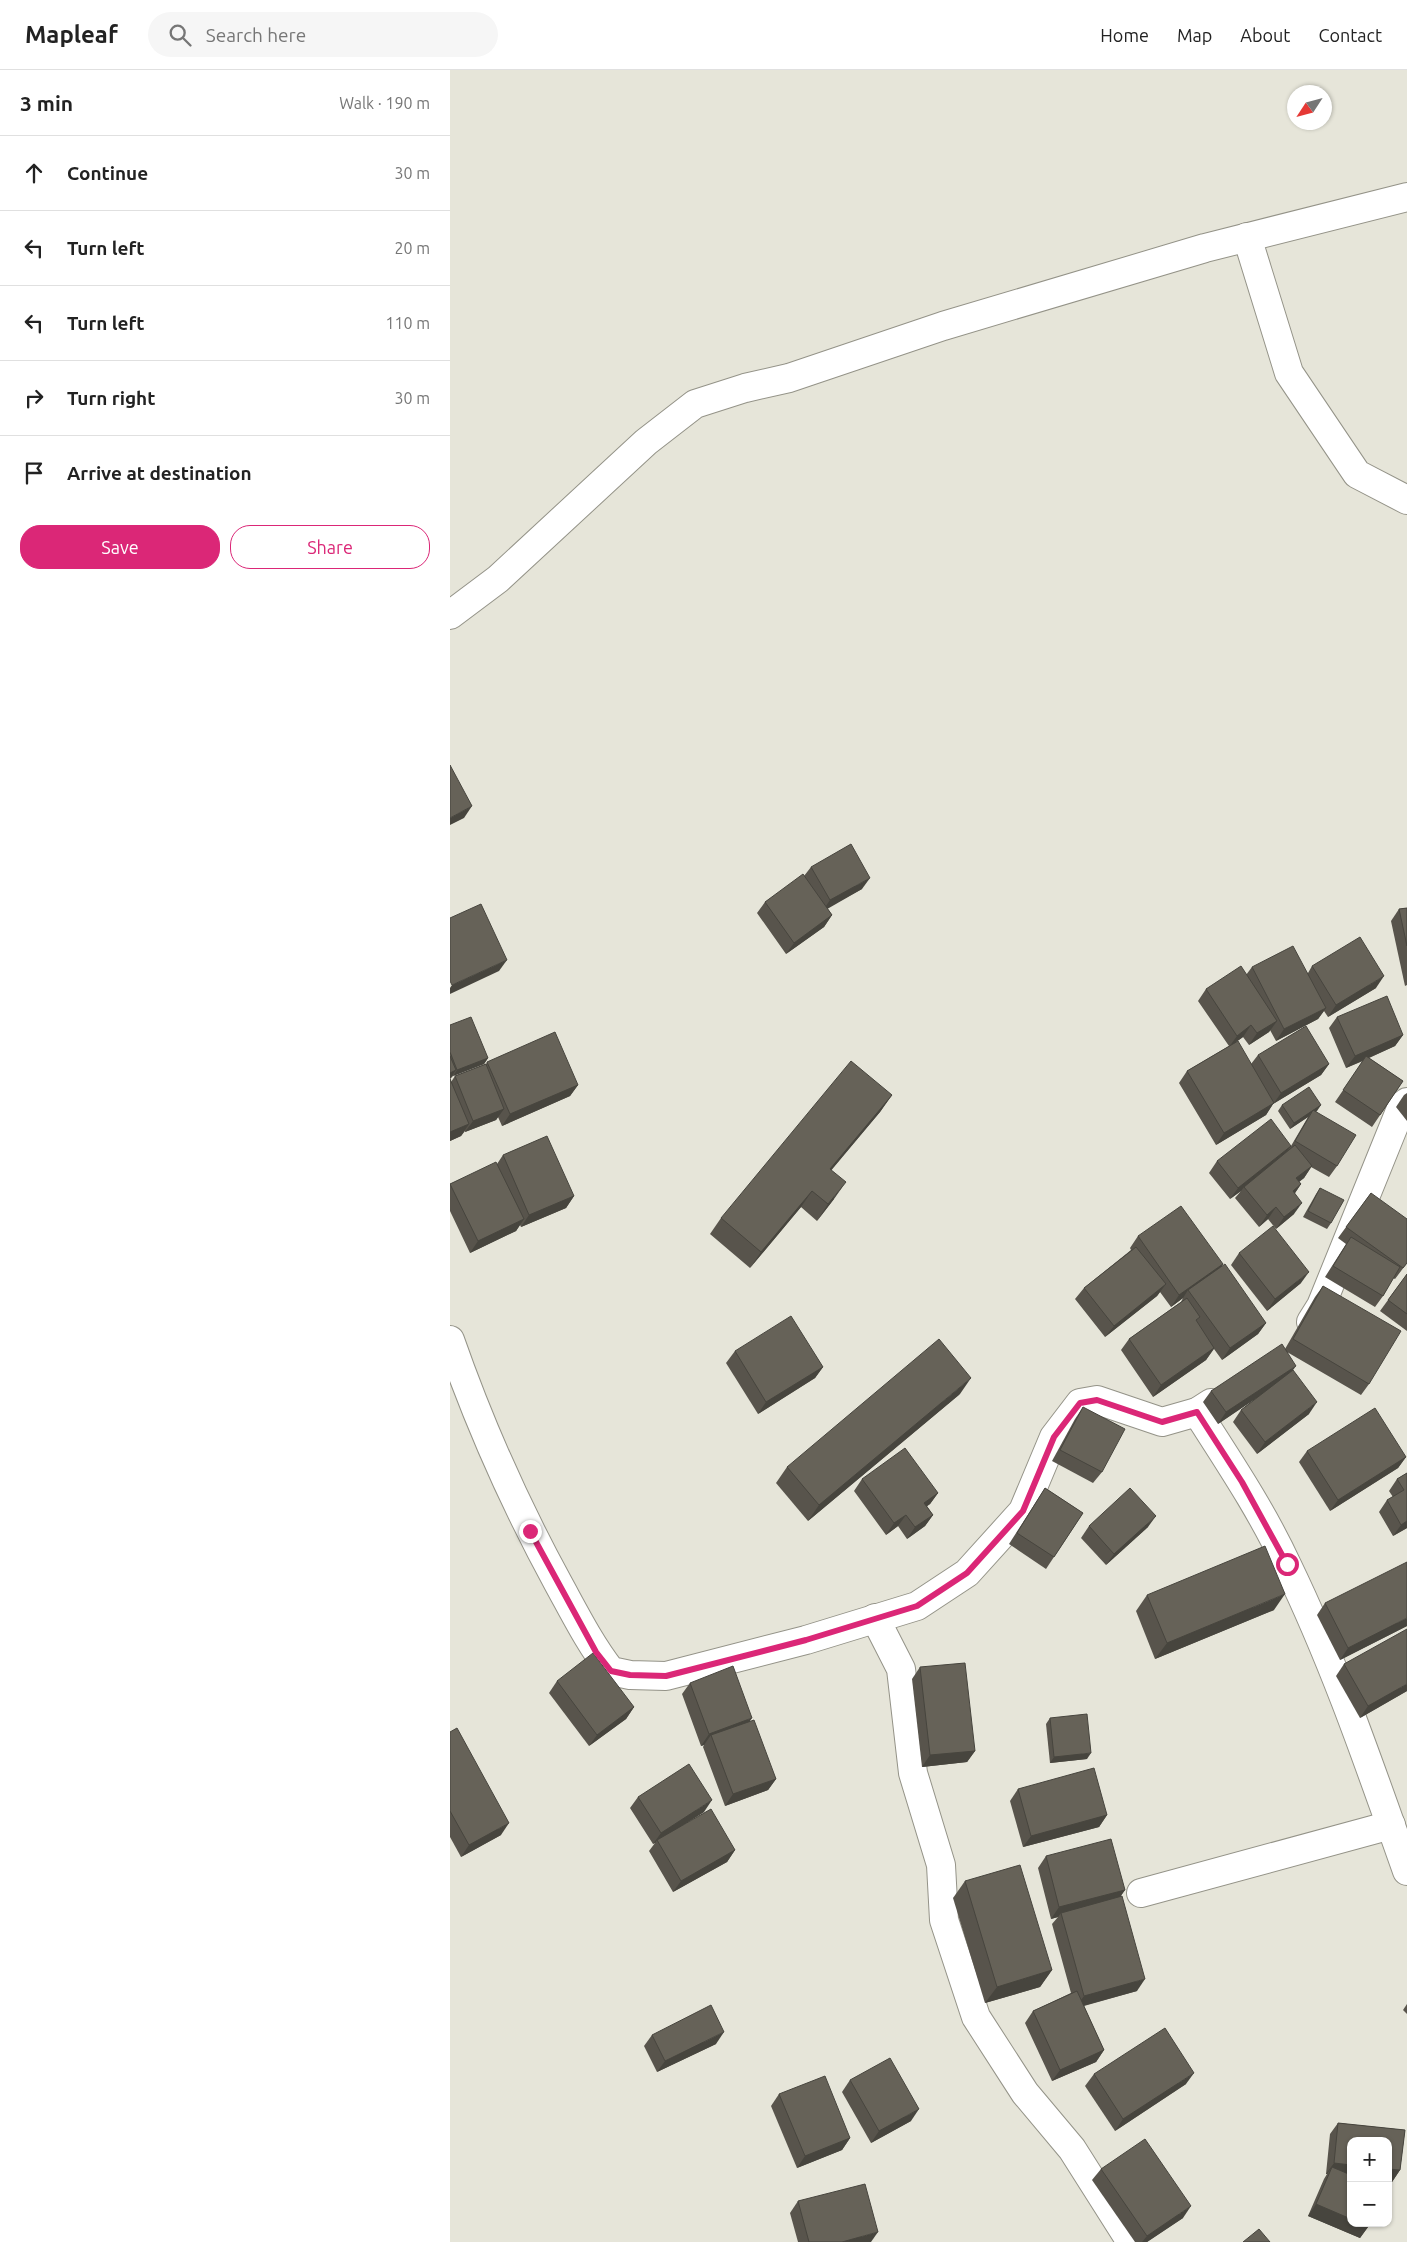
<!DOCTYPE html>
<meta charset="utf-8">
<style>
body{margin:0;font-family:Ubuntu,sans-serif;background:#f6f6f6;color:#222}
.controls{position:absolute;right:15px;bottom:15px;display:grid;overflow:hidden;border-radius:10px;box-shadow:0 1px 4px #0004}
.controls button{width:45px;height:45px;display:grid;place-items:center;padding:0;border:0;border-bottom:1px solid #e0e0e0;background:#fff;color:#222;font:25px sans-serif}
.compass{position:absolute;left:837px;top:15px;width:45px;height:45px;border-radius:50%;background:#fff;box-shadow:0 1px 4px #0004;rotate:234deg}
.stop{position:absolute;width:15px;height:15px;margin:-11px;border:4px solid #db2777;border-radius:50%;background:#fff}
.stop.end{background:#db2777;border-color:#fff;box-shadow:0 1px 5px #0008}
.list{margin:0;padding:0;list-style:none}
h2{display:flex;justify-content:space-between;align-items:center;height:65px;margin:0;padding:0 20px;font-size:21px}
h2 small{font-size:16px;font-weight:400;color:#767676}
.list li{display:grid;grid-template-columns:32px 1fr auto;gap:15px;align-items:center;box-sizing:border-box;height:75px;padding:0 20px;border-top:1px solid #e0e0e0}
.list b{display:block;font-size:19px;white-space:nowrap}
.list em{font-size:16px;font-style:normal;color:#767676}
.actions{display:flex;gap:10px;padding:15px 20px}
.actions a{flex:1;padding:11px 0;border:1px solid #db2777;border-radius:20px;text-align:center;font-size:18px;color:#db2777}
.actions .main{background:#db2777;color:#fff}
.icon{flex:none;width:28px;height:28px;fill:none;stroke:currentColor;stroke-width:2;stroke-linecap:round;stroke-linejoin:round}
.map{position:relative;flex:none;width:957px;height:2172px;overflow:hidden}
header{display:flex;align-items:center;gap:30px;box-sizing:border-box;height:70px;padding:0 25px;background:#fff;border-bottom:1px solid #e0e0e0}
header strong{font-size:24px}
nav{display:flex;gap:28px;margin-inline-start:auto;font-size:18px}
.search{width:350px;height:45px;background:#f6f6f6;display:flex;align-items:center;gap:12px;box-sizing:border-box;padding:0 18px;border-radius:28px;color:#767676;font-size:19px}
main{display:flex}
aside{flex:1;background:#fff}
.map>svg:first-child{display:block}
.lines{fill:none;stroke-linecap:round;stroke-linejoin:round}
.minor-casing{stroke:#949388;stroke-width:30}
.minor{stroke:#fff;stroke-width:28}
.wall{fill:#58544c}
.shaded-wall{fill:#47453e}
.building{fill:#666258;stroke:#47453e}
.route{stroke:#db2777;stroke-width:6}
</style>
<header>
<strong>Mapleaf</strong>
<div class="search"><svg class="icon" aria-label="search" viewBox="0 0 24 24"><circle cx="10" cy="10" r="6"/><path d="M15 15l6 6"/></svg>Search here</div>
<nav><a>Home</a><a>Map</a><a>About</a><a>Contact</a></nav>
</header>
<main>
<aside>
<h2>3 min<small>Walk · 190 m</small></h2>
<ul class="list">
<li><svg class="icon" aria-label="ahead" viewBox="0 0 24 24"><path d="M12 20V5M6 11l6-6 6 6"/></svg><div><b>Continue</b></div><em>30 m</em></li>
<li><svg class="icon" aria-label="left" viewBox="0 0 24 24"><path d="M17 20v-9H6M10 6l-5 5 5 5"/></svg><div><b>Turn left</b></div><em>20 m</em></li>
<li><svg class="icon" aria-label="left" viewBox="0 0 24 24"><path d="M17 20v-9H6M10 6l-5 5 5 5"/></svg><div><b>Turn left</b></div><em>110 m</em></li>
<li><svg class="icon" aria-label="right" viewBox="0 0 24 24"><path d="M7 20v-9h11M14 6l5 5-5 5"/></svg><div><b>Turn right</b></div><em>30 m</em></li>
<li><svg class="icon" aria-label="arrive" viewBox="0 0 24 24"><path d="M6 21V4h12l-3 4 3 4H6"/></svg><div><b>Arrive at destination</b></div></li>
</ul>
<div class="actions"><a class="main">Save</a><a>Share</a></div>
</aside>
<div class="map">
<svg width="957" height="2172" viewBox="0 0 957 2172">
<rect width="100%" height="100%" fill="#e6e5d9"/>
<g class="lines">
<!-- minor casing -->
<g class="minor-casing">
<g id="minor">
<polyline points="797,167 839,303 907,404 957,430"/>
<polyline points="0,545 48,509 196,372 245,334 295,318 339,308 493,256 755,178 957,127"/>
<polyline points="861,1252 871,1236 952,1036 957,1032"/>
<path d="M0 1270C29 1353 66 1436 108 1513 125 1544 140 1574 161 1601L180 1605 216 1606 356 1570 467 1536 517 1503 573 1441 604 1367 630 1333 647 1330 712 1352 747 1342"/>
<path d="M761 1333 747 1342C779 1392 812 1441 837 1495 885 1594 920 1697 957 1801"/>
<polyline points="425,1548 451,1599 463,1703 491,1795 494,1850 526,1947 575,2023 622,2079 681,2172"/>
<polyline points="691,1823 941,1755"/>
</g>
</g>
<!-- minor -->
<use href="#minor" class="minor"/>
</g>
<!-- wall -->
<g class="wall">
<polygon points="361,797 412,819 377,838 382,845 374,857 336,884 307,843 315,832 354,806"/>
<polygon points="957,838 957,915 955,916 941,851 949,839"/>
<polygon points="862,896 926,918 878,947 874,941 868,949 826,971 820,960 819,962 799,975 793,967 786,972 801,994 808,985 879,994 871,1005 823,1034 816,1045 766,1075 729,1013 737,1001 779,976 748,931 756,919 796,905 802,897 858,903"/>
<polygon points="887,947 953,965 945,976 919,988 953,1011 922,1057 885,1032 913,991 896,998 879,958"/>
<polygon points="0,955 38,988 34,994 3,1006 0,1009 1,1012 5,1006 36,994 37,992 128,1015 120,1026 52,1056 48,1047 46,1050 15,1062 15,1061 11,1066 0,1071"/>
<polygon points="957,1023 957,1051 946,1037 954,1025"/>
<polygon points="442,1025 430,1042 381,1100 384,1129 367,1151 351,1137 300,1198 260,1164 271,1148"/>
<polygon points="832,1035 871,1035 866,1041 887,1096 879,1107 861,1097 854,1108 849,1112 851,1114 845,1123 844,1144 826,1159 818,1149 809,1157 785,1128 791,1121 780,1129 759,1103 767,1091 841,1076 858,1047 840,1059 828,1041"/>
<polygon points="53,1085 124,1126 116,1138 71,1157 70,1155 66,1161 20,1183 0,1141 0,1114 47,1094"/>
<polygon points="870,1118 881,1153 877,1159 853,1147 866,1124"/>
<polygon points="921,1123 957,1193 945,1209 943,1208 933,1226 925,1237 875,1207 896,1174 888,1168"/>
<polygon points="688,1166 773,1194 770,1198 816,1253 808,1264 772,1290 764,1279 756,1290 703,1327 671,1280 679,1269 731,1232 733,1228 721,1237 710,1222 707,1226 655,1267 625,1229 634,1218 681,1180 680,1178"/>
<polygon points="789,1183 851,1213 817,1241 781,1195"/>
<polygon points="957,1204 957,1261 930,1241"/>
<polygon points="873,1216 919,1314 911,1325 837,1282 842,1302 859,1344 807,1384 783,1352 791,1340 809,1326 768,1354 753,1332 761,1321 835,1279 865,1227"/>
<polygon points="285,1281 373,1297 365,1308 308,1344 276,1293"/>
<polygon points="510,1324 358,1451 326,1413 337,1397"/>
<polygon points="633,1337 652,1402 643,1413 602,1391 625,1349"/>
<polygon points="857,1381 956,1387 948,1398 880,1441 849,1392"/>
<polygon points="957,1403 957,1458 943,1466 929,1442 937,1430 943,1427 939,1421 947,1409"/>
<polygon points="412,1409 488,1423 480,1434 477,1436 483,1445 475,1456 457,1469 448,1456 436,1465 404,1421"/>
<polygon points="595,1418 633,1443 596,1499 559,1474"/>
<polygon points="639,1456 698,1457 656,1495 631,1468"/>
<polygon points="697,1525 824,1540 705,1589 686,1541"/>
<polygon points="875,1533 957,1556 890,1590 867,1545"/>
<polygon points="894,1594 957,1621 910,1648 886,1606"/>
<polygon points="470,1597 525,1681 517,1692 472,1697 462,1609"/>
<polygon points="107,1611 184,1637 176,1649 139,1676 99,1623"/>
<polygon points="240,1613 300,1651 326,1709 318,1720 275,1736 253,1677 254,1675 251,1676 232,1624"/>
<polygon points="600,1648 637,1689 600,1693 596,1654"/>
<polygon points="0,1662 51,1765 11,1787 0,1767"/>
<polygon points="568,1719 657,1745 649,1757 573,1777 560,1731"/>
<polygon points="188,1727 254,1742 230,1757 285,1780 277,1792 223,1822 199,1781 205,1773 203,1774 180,1738"/>
<polygon points="596,1786 675,1820 670,1827 687,1921 634,1936 654,1980 646,1992 602,2011 575,1953 583,1941 621,1923 602,1854 608,1847 601,1849 588,1798"/>
<polygon points="515,1811 602,1900 590,1917 535,1933 503,1828"/>
<polygon points="957,1934 957,1944 953,1940"/>
<polygon points="202,1965 266,1974 207,2002 194,1976"/>
<polygon points="644,2004 736,2014 665,2061 635,2016"/>
<polygon points="400,2010 461,2051 421,2073 392,2022"/>
<polygon points="329,2024 400,2068 392,2080 347,2098 321,2036"/>
<polygon points="888,2053 955,2060 950,2100 942,2112 938,2111 938,2071 901,2071 901,2153 920,2153 918,2157 910,2168 858,2146 874,2109 877,2104 876,2104 880,2064"/>
<polygon points="651,2099 733,2148 697,2172 685,2172 642,2110"/>
<polygon points="348,2131 421,2172 348,2172 340,2143"/>
</g>
<!-- shaded-wall -->
<g class="shaded-wall">
<polygon points="22,736 14,748 0,755 0,748"/>
<polygon points="420,808 412,819 372,842 380,830"/>
<polygon points="382,845 374,857 336,884 344,873"/>
<polygon points="57,890 49,901 0,924 0,918 2,915"/>
<polygon points="934,906 926,918 878,947 886,935"/>
<polygon points="876,938 868,949 826,971 834,959"/>
<polygon points="827,951 819,962 799,975 807,963"/>
<polygon points="801,955 793,967 779,977 787,966"/>
<polygon points="953,965 945,976 896,998 905,986"/>
<polygon points="38,988 34,994 3,1006 7,1000"/>
<polygon points="879,994 871,1005 823,1034 816,1045 766,1075 774,1063 824,1033 831,1023"/>
<polygon points="6,1000 0,1009 0,1003"/>
<polygon points="128,1015 120,1026 52,1056 60,1044"/>
<polygon points="442,1025 430,1042 369,1115 380,1099"/>
<polygon points="871,1035 867,1041 860,1046 863,1040"/>
<polygon points="54,1039 46,1050 15,1062 23,1051"/>
<polygon points="862,1041 858,1047 840,1059 844,1053"/>
<polygon points="19,1054 11,1066 0,1071 0,1062"/>
<polygon points="841,1076 833,1087 794,1117 791,1121 780,1129 788,1118"/>
<polygon points="862,1096 854,1108 838,1120 846,1108"/>
<polygon points="396,1112 384,1129 367,1151 378,1134"/>
<polygon points="851,1114 843,1126 843,1121"/>
<polygon points="362,1121 351,1137 300,1198 311,1182"/>
<polygon points="124,1126 116,1138 71,1157 79,1145"/>
<polygon points="852,1133 844,1144 826,1159 834,1147"/>
<polygon points="826,1137 818,1149 809,1157 817,1145"/>
<polygon points="74,1149 66,1161 20,1183 28,1171"/>
<polygon points="773,1194 765,1205 738,1220 733,1228 721,1237 729,1225"/>
<polygon points="859,1202 851,1213 817,1241 825,1229"/>
<polygon points="716,1214 707,1226 655,1267 664,1256"/>
<polygon points="816,1253 808,1264 772,1290 780,1278"/>
<polygon points="764,1278 756,1290 703,1327 711,1315"/>
<polygon points="846,1296 838,1307 768,1354 776,1342"/>
<polygon points="373,1297 365,1308 308,1344 316,1332"/>
<polygon points="521,1308 510,1324 358,1451 369,1435"/>
<polygon points="867,1332 859,1344 807,1384 815,1372"/>
<polygon points="956,1387 948,1398 880,1441 888,1430"/>
<polygon points="488,1423 480,1434 466,1444 474,1433"/>
<polygon points="456,1445 448,1456 436,1465 444,1453"/>
<polygon points="483,1445 475,1456 457,1469 465,1457"/>
<polygon points="706,1446 698,1457 656,1495 664,1484"/>
<polygon points="957,1451 957,1458 943,1466 951,1455"/>
<polygon points="835,1524 824,1540 705,1589 717,1573"/>
<polygon points="957,1548 957,1556 890,1590 898,1578"/>
<polygon points="957,1614 957,1621 910,1648 918,1636"/>
<polygon points="184,1637 176,1649 139,1676 147,1665"/>
<polygon points="302,1648 294,1660 261,1665 254,1675 251,1676 259,1664"/>
<polygon points="525,1681 517,1692 472,1697 480,1685"/>
<polygon points="641,1683 637,1689 600,1693 604,1687"/>
<polygon points="326,1709 318,1720 275,1736 283,1724"/>
<polygon points="262,1730 254,1742 208,1771 207,1770 205,1773 203,1774 211,1763"/>
<polygon points="657,1745 649,1757 573,1777 581,1766"/>
<polygon points="59,1753 51,1765 11,1787 19,1775"/>
<polygon points="285,1780 277,1792 223,1822 231,1811"/>
<polygon points="675,1820 667,1831 611,1843 608,1847 601,1849 609,1837"/>
<polygon points="602,1900 590,1917 535,1933 547,1917"/>
<polygon points="695,1909 687,1921 625,1938 634,1926"/>
<polygon points="274,1962 266,1974 207,2002 215,1991"/>
<polygon points="654,1980 646,1992 602,2011 610,2000"/>
<polygon points="744,2003 736,2014 665,2061 673,2049"/>
<polygon points="469,2039 461,2051 421,2073 429,2061"/>
<polygon points="400,2068 392,2080 347,2098 355,2086"/>
<polygon points="884,2093 901,2095 901,2107 882,2097 877,2104 876,2104"/>
<polygon points="938,2099 950,2100 942,2112 938,2111"/>
<polygon points="866,2134 901,2149 901,2153 910,2153 918,2157 910,2168 858,2146"/>
<polygon points="741,2136 733,2148 697,2172 692,2172 697,2166"/>
<polygon points="428,2162 421,2172 392,2172"/>
</g>
<!-- building -->
<g class="building">
<polygon points="0,695 22,736 0,748"/>
<polygon points="401,774 420,808 380,830 361,797"/>
<polygon points="353,804 382,845 344,873 315,832"/>
<polygon points="31,834 57,890 2,915 0,911 0,848"/>
<polygon points="957,838 957,876 949,839"/>
<polygon points="910,867 934,906 886,935 862,896"/>
<polygon points="843,876 876,938 834,959 802,897"/>
<polygon points="791,896 827,951 807,963 801,955 787,966 756,919"/>
<polygon points="937,926 953,965 905,986 887,947"/>
<polygon points="21,947 38,988 7,1000 0,982 0,955"/>
<polygon points="856,956 879,994 831,1023 808,985"/>
<polygon points="105,962 128,1015 60,1044 37,992"/>
<polygon points="788,971 824,1033 774,1063 737,1001"/>
<polygon points="0,986 6,1000 0,1003"/>
<polygon points="916,986 953,1011 930,1045 893,1020"/>
<polygon points="401,991 442,1025 380,1099 396,1112 378,1134 362,1121 311,1182 271,1148"/>
<polygon points="36,994 54,1039 23,1051 5,1006"/>
<polygon points="0,1009 19,1054 0,1062"/>
<polygon points="859,1017 871,1035 844,1053 832,1035"/>
<polygon points="863,1040 906,1065 887,1096 845,1071"/>
<polygon points="821,1049 841,1076 788,1118 767,1091"/>
<polygon points="97,1066 124,1126 79,1145 53,1085"/>
<polygon points="845,1075 862,1096 846,1108 851,1114 843,1121 852,1133 834,1147 826,1137 817,1145 794,1117"/>
<polygon points="46,1092 74,1149 28,1171 0,1114"/>
<polygon points="870,1118 894,1130 881,1153 858,1141"/>
<polygon points="921,1123 957,1149 957,1193 953,1198 896,1157"/>
<polygon points="731,1136 773,1194 729,1225 688,1166"/>
<polygon points="823,1156 859,1202 825,1229 789,1183"/>
<polygon points="901,1167 950,1197 933,1226 883,1196"/>
<polygon points="686,1177 716,1214 664,1256 634,1218"/>
<polygon points="775,1194 816,1253 780,1278 738,1220"/>
<polygon points="957,1204 957,1244 938,1230"/>
<polygon points="873,1216 951,1261 919,1314 843,1269"/>
<polygon points="737,1228 750,1247 746,1250 764,1278 711,1315 679,1269"/>
<polygon points="341,1246 373,1297 316,1332 285,1281"/>
<polygon points="489,1269 521,1308 369,1435 337,1397"/>
<polygon points="832,1274 846,1296 776,1342 761,1321"/>
<polygon points="843,1300 867,1332 815,1372 791,1340"/>
<polygon points="633,1337 675,1359 652,1402 610,1380"/>
<polygon points="925,1338 956,1387 888,1430 857,1381"/>
<polygon points="455,1378 488,1423 474,1433 483,1445 465,1457 456,1445 444,1453 412,1409"/>
<polygon points="957,1403 957,1451 951,1455 937,1430 954,1420 947,1409"/>
<polygon points="595,1418 633,1443 604,1487 567,1463"/>
<polygon points="680,1418 706,1446 664,1484 639,1456"/>
<polygon points="815,1476 835,1524 717,1573 697,1525"/>
<polygon points="957,1492 957,1548 898,1578 875,1533"/>
<polygon points="957,1559 957,1614 918,1636 894,1594"/>
<polygon points="143,1583 184,1637 147,1665 107,1611"/>
<polygon points="515,1593 525,1681 480,1685 470,1597"/>
<polygon points="283,1596 302,1648 259,1664 240,1613"/>
<polygon points="637,1644 641,1683 604,1687 600,1648"/>
<polygon points="304,1650 326,1709 283,1724 261,1665"/>
<polygon points="7,1658 59,1753 19,1775 0,1741 0,1662"/>
<polygon points="239,1694 262,1730 211,1763 188,1727"/>
<polygon points="644,1698 657,1745 581,1766 568,1719"/>
<polygon points="261,1739 285,1780 231,1811 207,1770"/>
<polygon points="661,1769 675,1820 609,1837 596,1786"/>
<polygon points="570,1795 602,1900 547,1917 515,1811"/>
<polygon points="672,1826 695,1909 634,1926 611,1843"/>
<polygon points="627,1921 654,1980 610,2000 583,1941"/>
<polygon points="261,1935 274,1962 215,1991 202,1965"/>
<polygon points="715,1958 744,2003 673,2049 644,2004"/>
<polygon points="440,1988 469,2039 429,2061 400,2010"/>
<polygon points="375,2006 400,2068 355,2086 329,2024"/>
<polygon points="888,2053 955,2060 950,2100 938,2099 938,2071 901,2071 901,2095 884,2093"/>
<polygon points="695,2069 741,2136 697,2166 651,2099"/>
<polygon points="882,2097 901,2105 901,2149 866,2134"/>
<polygon points="415,2114 428,2162 392,2172 359,2172 348,2131"/>
<polygon points="910,2153 920,2153 918,2157"/>
<polygon points="809,2159 820,2172 793,2172"/>
</g>
<g class="lines">
<!-- route -->
<polyline class="route" points="80,1461 146,1582 161,1601 180,1605 216,1606 356,1570 467,1536 517,1503 573,1441 604,1367 630,1333 647,1330 712,1352 747,1342 792,1412 837,1494"/>
</g>
</svg>
<div class="controls">
<button>+</button>
<button>−</button>
</div>
<svg class="compass" viewBox="-18 -18 36 36"><path d="M0-13l5 13h-10z" fill="#e53935"/><path d="M0 13l5-13h-10z" fill="#767676"/></svg>
<div class="stop" style="left:837px;top:1494px"></div>
<div class="stop end" style="left:80px;top:1461px"></div>
</div>
</main>
